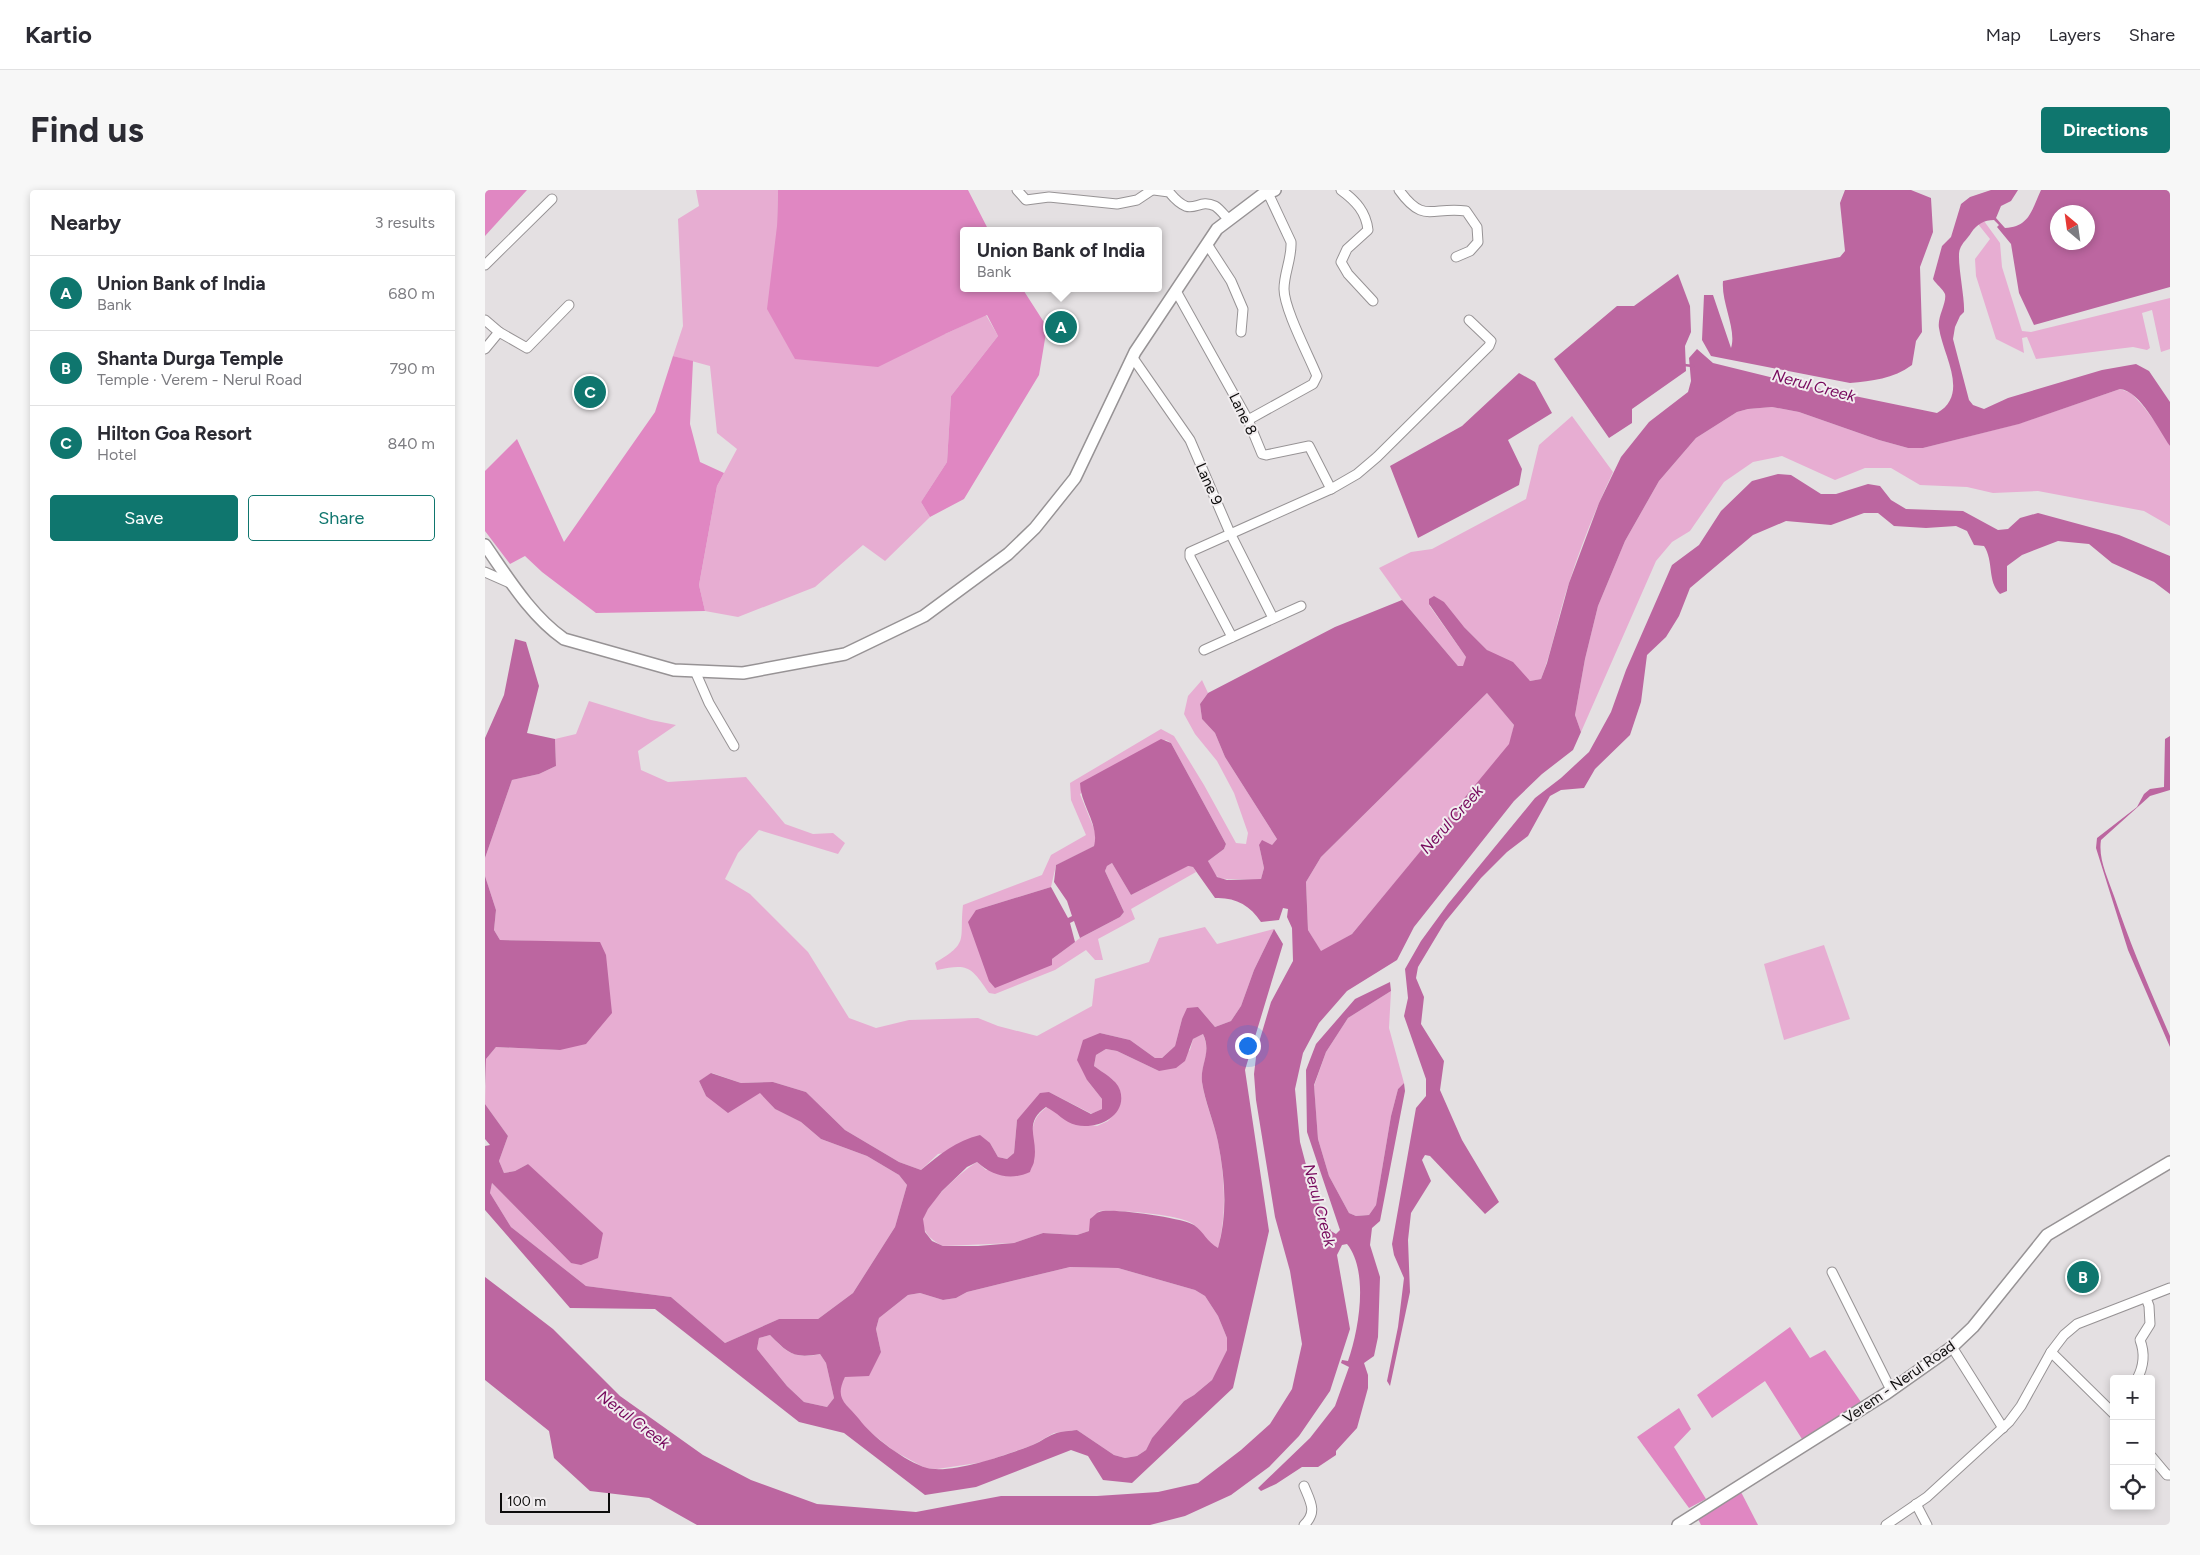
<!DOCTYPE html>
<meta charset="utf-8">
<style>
body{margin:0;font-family:Figtree,sans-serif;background:#f7f7f7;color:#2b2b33}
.controls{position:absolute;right:15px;bottom:15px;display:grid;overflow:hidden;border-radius:5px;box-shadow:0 2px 8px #0003}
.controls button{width:45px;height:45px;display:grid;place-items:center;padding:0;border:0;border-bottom:1px solid #e1e1e2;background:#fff;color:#2b2b33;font:25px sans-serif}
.compass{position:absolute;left:1565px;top:15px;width:45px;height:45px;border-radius:50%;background:#fff;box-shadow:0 2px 8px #0003;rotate:331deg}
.scale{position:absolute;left:15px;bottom:12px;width:110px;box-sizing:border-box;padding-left:5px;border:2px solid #0d0c0c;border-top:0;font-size:14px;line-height:18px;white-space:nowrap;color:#0d0c0c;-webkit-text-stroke:4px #f1edef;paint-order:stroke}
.you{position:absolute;left:762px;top:855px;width:18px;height:18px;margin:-12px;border:4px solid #fff;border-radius:50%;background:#1a73e8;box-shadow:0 0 0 8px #1a73e833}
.badge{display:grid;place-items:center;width:32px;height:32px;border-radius:50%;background:#0f766e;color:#fff;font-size:16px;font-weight:700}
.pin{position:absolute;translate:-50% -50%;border:2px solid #fff;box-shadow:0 1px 5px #0006}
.popup{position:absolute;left:475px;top:37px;width:202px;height:65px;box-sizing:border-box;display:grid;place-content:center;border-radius:5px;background:#fff;filter:drop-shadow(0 1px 4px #0005);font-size:16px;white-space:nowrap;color:#7c7c81}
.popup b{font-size:19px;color:#2b2b33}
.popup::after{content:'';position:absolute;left:50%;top:100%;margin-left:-10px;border:10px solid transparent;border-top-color:#fff}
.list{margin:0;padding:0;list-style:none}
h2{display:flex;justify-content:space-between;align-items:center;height:65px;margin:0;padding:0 20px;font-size:21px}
h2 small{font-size:16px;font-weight:400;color:#7c7c81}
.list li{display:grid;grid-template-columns:32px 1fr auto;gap:15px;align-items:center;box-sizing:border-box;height:75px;padding:0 20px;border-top:1px solid #e1e1e2}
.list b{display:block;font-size:19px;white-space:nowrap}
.list p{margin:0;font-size:16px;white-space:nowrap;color:#7c7c81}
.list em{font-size:16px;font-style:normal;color:#7c7c81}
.actions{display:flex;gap:10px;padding:15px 20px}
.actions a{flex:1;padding:11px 0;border:1px solid #0f766e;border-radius:5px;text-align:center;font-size:18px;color:#0f766e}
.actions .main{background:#0f766e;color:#fff}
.icon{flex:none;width:28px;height:28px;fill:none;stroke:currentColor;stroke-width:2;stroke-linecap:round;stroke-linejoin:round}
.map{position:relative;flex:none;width:1685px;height:1335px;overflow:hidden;border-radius:5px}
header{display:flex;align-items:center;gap:30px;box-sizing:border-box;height:70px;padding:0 25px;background:#fff;border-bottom:1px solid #e1e1e2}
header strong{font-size:24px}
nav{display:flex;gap:28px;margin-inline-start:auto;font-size:18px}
.intro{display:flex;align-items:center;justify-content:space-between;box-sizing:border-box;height:120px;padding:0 30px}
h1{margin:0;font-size:35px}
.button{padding:12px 22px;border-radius:5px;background:#0f766e;color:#fff;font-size:18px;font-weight:700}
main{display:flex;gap:30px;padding:0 30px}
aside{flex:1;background:#fff;border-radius:5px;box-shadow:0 2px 8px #0003}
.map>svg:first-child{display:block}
.green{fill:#e7add2}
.forest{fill:#e087c2}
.water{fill:#bc66a0;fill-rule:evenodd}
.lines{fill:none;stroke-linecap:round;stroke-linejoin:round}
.stream{stroke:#bc66a0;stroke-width:2.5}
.minor-casing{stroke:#979395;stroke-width:11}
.secondary-casing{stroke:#979395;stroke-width:14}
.minor{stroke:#fff;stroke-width:9}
.secondary{stroke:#fff;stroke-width:11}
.labels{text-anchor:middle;stroke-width:4;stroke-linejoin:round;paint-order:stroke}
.street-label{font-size:15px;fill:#0d0c0c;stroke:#f1edef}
.water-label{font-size:16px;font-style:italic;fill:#76085c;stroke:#f1edef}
</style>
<header>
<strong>Kartio</strong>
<nav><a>Map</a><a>Layers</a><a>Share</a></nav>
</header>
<div class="intro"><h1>Find us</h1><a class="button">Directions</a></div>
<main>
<aside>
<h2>Nearby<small>3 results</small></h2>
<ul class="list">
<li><span class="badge">A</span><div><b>Union Bank of India</b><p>Bank</p></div><em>680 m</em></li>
<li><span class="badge">B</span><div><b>Shanta Durga Temple</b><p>Temple · Verem - Nerul Road</p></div><em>790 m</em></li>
<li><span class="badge">C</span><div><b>Hilton Goa Resort</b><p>Hotel</p></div><em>840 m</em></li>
</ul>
<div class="actions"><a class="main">Save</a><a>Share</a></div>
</aside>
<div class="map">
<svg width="1685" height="1335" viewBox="0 0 1685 1335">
<rect width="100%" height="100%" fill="#e4e0e2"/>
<!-- green -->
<g class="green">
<polygon points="211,0 293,0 292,36 460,144 501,125 513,146 466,206 462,272 436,312 445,327 400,371 378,355 330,397 253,427 220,421 214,395 232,296 252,259 232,243 225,176 188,166 198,136 193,29 214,16"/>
<polygon points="1499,31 1515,53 1517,77 1537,141 1546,142 1685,108 1685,159 1676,162 1667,120 1657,123 1665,158 1662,160 1648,157 1551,169 1542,147 1537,148 1539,163 1511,149 1491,86 1490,69 1505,49 1493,34"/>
<polygon points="1635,199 1646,203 1658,216 1677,241 1685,256 1685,336 1659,321 1553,301 1508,303 1482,297 1435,295 1406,278 1380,278 1350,290 1297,266 1268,272 1239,292 1205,341 1187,352 1171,371 1096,542 1090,525 1100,469 1113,416 1140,351 1174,291 1211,248 1252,222 1263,219 1287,217 1314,222 1394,250 1423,258 1438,258 1533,234"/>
<path d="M1087 226 1128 282C1111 318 1096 355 1084 393 1073 425 1068 458 1056 489L1045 491 1002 460 979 437 944 415 981 467 979 476H973L917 410 894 378 926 362 947 359 1041 309 1054 255Z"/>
<path d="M717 490 723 503 715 514 717 529 730 543 740 567 792 649 787 655H774L779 678 776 689C768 690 762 689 755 689 734 689 732 692 723 671L739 659 741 654 686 553 681 550 595 604 612 646 609 656 571 675 566 697 491 720 567 769 595 748 635 727 639 722 620 681 622 676 627 673 646 705 702 676 708 677 711 682 646 719 650 729 613 749 618 770H610L601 760 570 780 510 804 504 803C486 777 484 773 452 780L450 773C485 752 474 751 478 715L557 685 566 665 601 645 586 610 585 593 676 539 689 546 719 595 751 653 761 654 763 643 749 603 732 571 710 544 699 524 703 506Z"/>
<polygon points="1002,503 1029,535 1025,554 867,744 836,762 823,740 821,692 836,667"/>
<polygon points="104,511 166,530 191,535 153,561 156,580 183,592 261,587 300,634 328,644 348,643 360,653 353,664 274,640 253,663 240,689 265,704 323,762 364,828 391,838 424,830 493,828 513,836 552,846 607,816 610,789 664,772 674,748 720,737 732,754 789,739 769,780 756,816 746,831 730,837 713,817 697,829 690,856 677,868 670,868 645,850 615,843 602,890 617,909 617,919 607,924 564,902 532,930 529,963 522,969 513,967 505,953 453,964 436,980 414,972 360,940 321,902 288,892 256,893 227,883 214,891 221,906 275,902 290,919 316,932 336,949 382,966 414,985 422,995 410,1037 368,1103 333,1129 294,1129 240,1153 186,1107 101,1096 26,1037 5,1003 7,993 86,1073 43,974 30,981 19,983 14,971 23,946 0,914 1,869 11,857 75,860 115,753 15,750 9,740 11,720 0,686 0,668 27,590 54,584 71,576 70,549 91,544"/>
<polygon points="1339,755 1365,829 1299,850 1279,774"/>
<polygon points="906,801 904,838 919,893 913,899 906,926 891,1015 884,1025 871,1026 864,1023 844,986 833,949 829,896 841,862 863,828"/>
<path d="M718 844C727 865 715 874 717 892 720 913 729 932 733 952 740 988 742 1023 733 1059 730 1057 726 1055 723 1052 718 1046 715 1039 708 1034 693 1024 633 1020 614 1021L604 1041 592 1045 558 1043 529 1053 458 1056C448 1051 437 1043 438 1030 439 1015 479 979 492 972L501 980 549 959C546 941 546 928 562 917L572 922 581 930 612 936 623 931 631 922 635 912V900L628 890 609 876 611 865 621 859 632 861 674 881 705 860 708 849Z"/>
<polygon points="585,1077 633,1078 710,1100 720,1106 733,1126 742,1148 742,1160 727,1190 709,1205 699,1211 667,1248 661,1260 652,1266 640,1268 629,1265 592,1240 569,1243 548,1255 499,1272 452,1279 440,1278 409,1261 380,1238 357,1210 354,1198 360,1187 396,1162 391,1139 394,1128 423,1105 435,1103 458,1110 471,1108 482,1102"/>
<path d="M285 1145C301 1162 310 1170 335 1164L341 1173 349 1208 342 1217 319 1212 302 1196 272 1159 274 1148Z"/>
</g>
<!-- forest -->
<g class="forest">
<polygon points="0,0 42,0 0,46"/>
<polygon points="293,0 483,0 504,41 478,41 478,98 537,98 562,137 554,185 479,309 445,327 436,312 462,272 466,206 513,146 502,125 460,144 393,177 310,169 282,119 292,36"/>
<polygon points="188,166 208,171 205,234 215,272 239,283 232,296 214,395 220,421 111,423 57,382 40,366 25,374 0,341 0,281 32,249 79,352 170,222"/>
<polygon points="1305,1137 1325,1168 1340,1160 1376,1212 1317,1249 1280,1191 1227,1228 1212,1205"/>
<polygon points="1194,1218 1206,1239 1189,1257 1221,1309 1204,1318 1152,1247"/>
<polygon points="1256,1302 1273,1335 1216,1335 1212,1327"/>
</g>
<!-- water -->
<g class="water">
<path d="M1360 0H1426L1446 8 1448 42 1435 77 1437 142 1431 151 1427 175C1408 189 1387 191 1365 193L1226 166 1217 150 1219 105H1228L1246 158C1252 139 1236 113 1238 91L1355 67 1360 61 1355 13Z"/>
<path d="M1506 0H1533L1526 11 1516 16 1511 28 1520 38C1545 37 1547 19 1556 0H1685V97L1549 135 1534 103 1526 54 1512 37 1514 35 1509 30C1499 30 1492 34 1486 43 1483 48 1477 53 1475 59 1471 68 1480 107 1479 122L1475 126 1470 137 1468 149 1484 210 1488 215 1499 219 1523 208 1617 180 1651 174 1664 181 1685 212V256C1674 241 1656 201 1635 199L1534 234 1438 258H1423L1394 250 1314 222 1287 217 1263 219 1252 222 1211 248 1174 291 1140 351 1113 416 1100 469 1090 525 1096 542 1088 560 1057 584 1029 611 929 737 912 770 862 801 834 833 818 863 810 899 815 952 826 994 846 1041 851 1044 855 1040 822 942 821 880 831 854 870 809 905 792 906 801 863 828 841 862 829 895 833 949 844 986 864 1023 871 1026 884 1025 891 1015 906 926 913 899 919 893 920 901 895 1031 887 1038 885 1055 895 1087 893 1147 889 1166 879 1173 883 1185V1198L872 1238 851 1261V1265L833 1277H817L791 1294 776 1301 773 1298 825 1248 850 1216 864 1177 856 1173 857 1170 863 1171C874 1140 884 1081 862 1054L857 1055 852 1065 865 1139 845 1201 814 1246 784 1277 746 1305 700 1326 665 1335H212L164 1308 105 1301 69 1268 64 1241 0 1190V1087L68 1139 135 1206 218 1265 266 1290 332 1314 431 1322 516 1306H612L673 1302 713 1293 756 1260 785 1234 807 1199 817 1154 805 1081 790 1027 771 910 769 884 772 859 786 812 808 771 807 738 802 727 803 719 798 718 794 730 776 732C765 715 750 707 730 708L708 677 703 676 646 705 627 673 622 676 620 681 639 722 635 727 595 748 589 731 585 733 590 752 567 769V775L510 798 504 791 483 732 491 720 566 697 583 728 587 726 582 711 569 692 571 675 609 656C615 635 595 614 595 593L676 549 686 553 741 654 739 659 723 671 732 687 742 690 776 689 779 678 774 655 777 650 787 655 792 649 740 567 730 543 717 529 715 514 723 503 850 437 917 410 973 476H978L981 467 944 414V409L949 406 959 412 979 437 1002 460 1028 472 1045 491 1056 489 1062 473 1084 393 1114 313 1136 267 1164 232 1203 202 1206 191 1204 168 1212 159 1228 173 1321 196 1452 223C1485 204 1458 166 1454 138 1452 127 1462 113 1460 104 1458 99 1451 94 1448 89L1457 56 1466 47 1476 14 1485 7ZM1572 22H1602V52H1572ZM1002 503 1029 535 1024 554 867 744 836 761 823 740 821 692 836 667Z"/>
<polygon points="1193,84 1205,116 1206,142 1200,156 1201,181 1147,219 1147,233 1124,248 1069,169 1132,116 1149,116"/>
<polygon points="1034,183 1050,192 1067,223 1023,250 1037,279 1034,295 933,348 905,276 977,236"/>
<path d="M1293 284 1306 285 1336 304H1351L1383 294 1395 296 1406 310 1421 319 1478 321 1513 340 1523 339 1535 328 1553 323 1634 345 1685 366V404L1669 392 1627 373 1604 354 1573 351 1537 365 1522 376V401L1515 404C1502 391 1509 371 1499 356L1489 355 1482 341 1471 336 1441 338 1409 336 1393 323H1379L1346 335 1301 331 1268 345 1205 398 1194 426 1181 447 1162 465 1156 512 1145 545 1110 579 1099 598 1076 600 1065 606 1043 646 1022 662 996 688 960 732 933 777 931 788 939 807 936 834 959 871 955 900 977 950 1014 1012 1000 1024 945 966 940 965 937 970 946 991 926 1023 923 1050 925 1102 905 1196 902 1191 913 1137 919 1088 909 1065 907 1054 931 918 941 906V889L919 826 923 808 920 779 936 751 963 714 1050 608 1076 588 1104 562 1126 522 1141 480 1187 375 1214 355 1236 321 1267 291Z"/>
<polygon points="30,449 41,452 54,496 42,543 70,549 71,576 54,584 27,590 0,668 0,548 19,505"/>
<path d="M1685 546V600L1665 606 1616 650C1613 669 1623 688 1629 706 1645 754 1665 800 1685 846V857L1643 760 1611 658 1612 648 1652 617 1659 604 1665 599 1679 597 1680 549Z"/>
<polygon points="0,686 11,720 9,740 15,750 115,752 121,765 127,823 101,854 75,860 11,857 1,869 0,896"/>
<path d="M789 739 798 754 760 880 784 1041 748 1198 647 1293 618 1290 603 1266 586 1260 491 1297 440 1305 359 1243 314 1232 170 1119 85 1118 0 1020V956L5 955 0 949V914L23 946 14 971 19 983 30 981 43 974 118 1043 113 1068 96 1075 86 1073 7 993 5 1003 26 1037 101 1096 186 1107 240 1153 294 1129H333L368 1103 410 1037 422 995 414 985 382 966 336 949 316 932 290 919 275 903 243 923 221 906 214 891 226 883 256 893 288 892 321 902 360 940 414 972 436 980C455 964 471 951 495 945L505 953 513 967 522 969 529 963 532 930 555 903 564 902 606 924 617 919V909L602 890 592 870 598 850 615 843 645 850 670 868H677L690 856 697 829 702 818 713 817 730 837 746 831 756 816 769 780ZM718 844C727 863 715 874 717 892 720 912 729 932 733 952 740 988 743 1023 733 1058 722 1052 719 1042 709 1035 699 1028 623 1017 614 1022 611 1023 608 1027 605 1029L604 1041 592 1045 558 1043 529 1053 493 1056H458L447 1051 440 1042 438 1029 443 1019 457 1001 482 977 492 972C508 986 525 991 545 982 546 978 549 974 549 971 554 948 537 934 561 917 572 922 580 933 591 935 612 940 643 926 635 900 631 889 618 883 609 876L611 865 621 859 632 861 674 881 691 878 700 871 708 849ZM585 1077 633 1078 710 1100 720 1106 733 1126 742 1148V1160L727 1190 709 1205 699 1211 667 1248 661 1260 652 1266 640 1268 629 1265 592 1240C585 1241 576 1241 569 1244 561 1247 554 1253 545 1256 521 1265 467 1284 442 1278 421 1272 386 1246 374 1229 361 1213 349 1209 360 1187L384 1186 396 1162 391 1139 394 1128 423 1105 435 1103 458 1110 471 1108 482 1102ZM285 1145C303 1163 308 1169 335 1164L341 1173 349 1208 342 1217 319 1212 302 1196 272 1159 274 1148Z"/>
</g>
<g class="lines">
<!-- stream -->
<polyline class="stream" points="1199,175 1208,176"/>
<!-- minor casing -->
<g class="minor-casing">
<g id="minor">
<polyline points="532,0 541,10 564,7 632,14 652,10 667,0"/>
<path d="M669 0 684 2C708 31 710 7 730 16 735 19 740 26 744 30"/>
<path d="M856 0C871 11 881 22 883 40L862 59 856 72 863 84 888 111"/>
<path d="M914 0C939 35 947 16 981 21L992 37 993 52 985 61 971 67"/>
<polyline points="722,54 746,91 758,119 756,142"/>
<polyline points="0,75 67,9"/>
<polyline points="691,101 763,230 777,264 781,265 824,256 846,299"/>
<polyline points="0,130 14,142 0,159"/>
<polyline points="14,142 42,158 84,115"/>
<polyline points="648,168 705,250 745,343 788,428"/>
<path d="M763 230 828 194 832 186C824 166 799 119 799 99 799 83 807 68 806 52L783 3"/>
<polyline points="0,382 27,394"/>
<polyline points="747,447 705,367 705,362 846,299 872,284 892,267 1004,156 1006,151 984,130"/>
<polyline points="719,460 816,416"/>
<polyline points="210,481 224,513 249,556"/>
<polyline points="1347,1082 1406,1200"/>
<polyline points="1467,1157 1518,1238"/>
<polyline points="1566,1162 1629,1224"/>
<path d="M1652 1189C1659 1176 1660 1163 1655 1150L1665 1134 1664 1116 1661 1108"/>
<polyline points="1666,1266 1682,1285 1685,1285"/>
<polyline points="1431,1314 1442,1335"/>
<path d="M819 1335C833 1322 825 1311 819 1296"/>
<polyline points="1401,1335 1442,1307 1524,1232 1536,1216 1566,1162 1579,1145 1592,1134 1685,1098"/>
</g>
</g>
<!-- secondary casing -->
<g class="secondary-casing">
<g id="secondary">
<path d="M0 355C23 388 46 426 79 449L189 480 258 483 360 464 439 426 523 364 550 338 590 288 650 162 732 39 777 5 790 0"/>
<polyline points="1193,1335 1402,1203 1467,1157 1488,1137 1562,1045 1685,972"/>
</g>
</g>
<!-- minor -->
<use href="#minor" class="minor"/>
<!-- secondary -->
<use href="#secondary" class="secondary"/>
</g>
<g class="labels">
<!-- street labels -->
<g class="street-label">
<text transform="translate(758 224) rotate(64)" y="5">Lane 8</text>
<text transform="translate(724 294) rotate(66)" y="5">Lane 9</text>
<text transform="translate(1414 1192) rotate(-35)" y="5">Verem - Nerul Road</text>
</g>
<!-- water labels -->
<g class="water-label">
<text transform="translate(1329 195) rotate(15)" y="6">Nerul Creek</text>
<text transform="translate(966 629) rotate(-48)" y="6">Nerul Creek</text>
<text transform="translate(835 1015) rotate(75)" y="6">Nerul Creek</text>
<text transform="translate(149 1229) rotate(37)" y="6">Nerul Creek</text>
</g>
</g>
</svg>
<div class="controls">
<button>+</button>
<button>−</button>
<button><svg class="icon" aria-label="locate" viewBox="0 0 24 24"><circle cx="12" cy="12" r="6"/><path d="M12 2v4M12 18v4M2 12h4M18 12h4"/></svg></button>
</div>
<svg class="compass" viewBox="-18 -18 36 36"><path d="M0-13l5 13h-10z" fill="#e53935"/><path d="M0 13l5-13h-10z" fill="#7c7c81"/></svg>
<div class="scale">100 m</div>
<div class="you"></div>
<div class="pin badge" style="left:576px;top:137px">A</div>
<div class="popup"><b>Union Bank of India</b>Bank</div>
<div class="pin badge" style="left:1598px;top:1087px">B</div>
<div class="pin badge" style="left:105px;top:202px">C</div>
</div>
</main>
